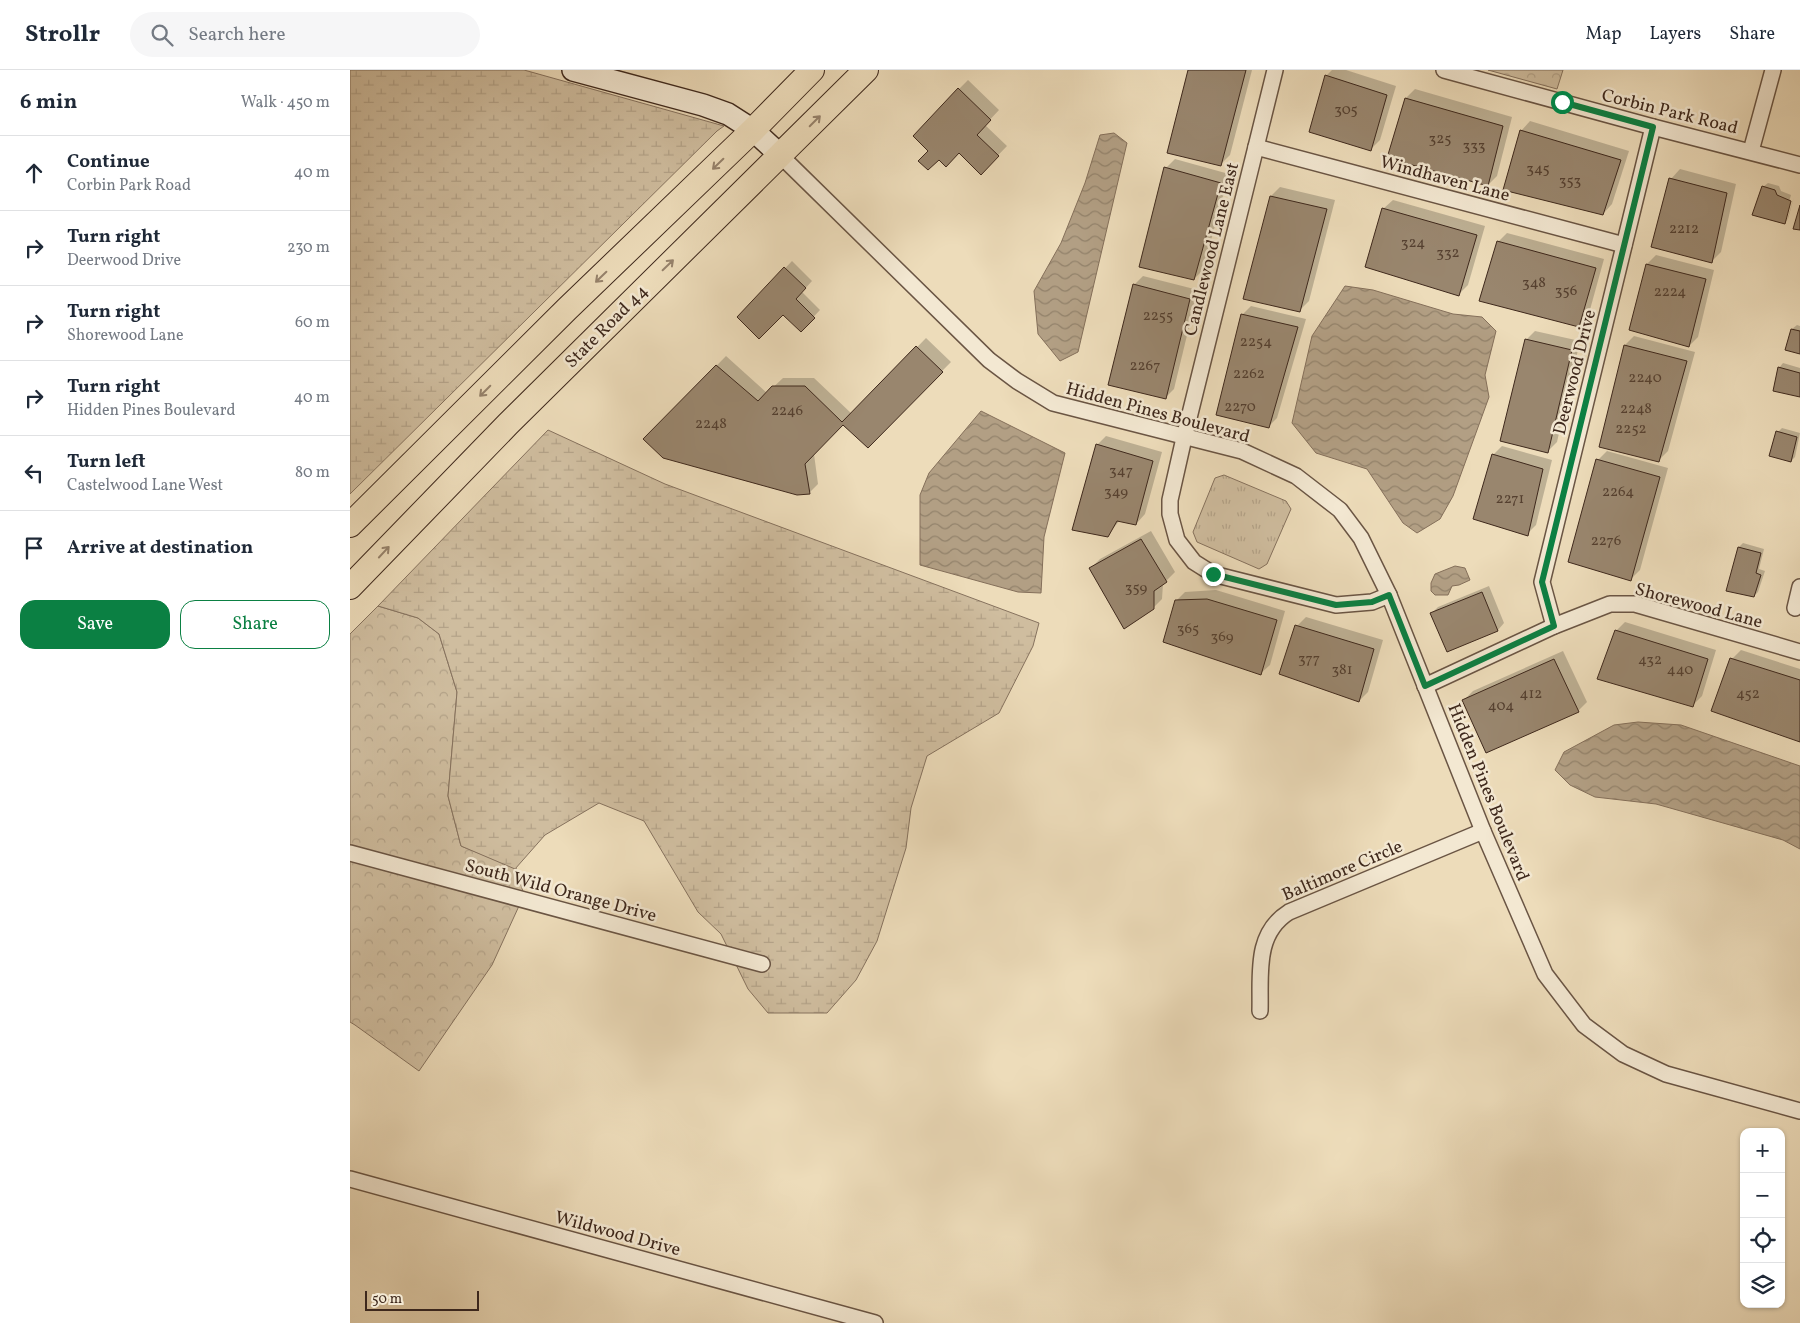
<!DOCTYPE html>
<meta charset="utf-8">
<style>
body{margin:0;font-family:Vollkorn,serif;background:#f6f6f7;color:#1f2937}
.controls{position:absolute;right:15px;bottom:15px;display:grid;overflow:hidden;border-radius:10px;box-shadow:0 1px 4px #0004}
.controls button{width:45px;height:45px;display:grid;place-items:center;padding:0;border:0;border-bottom:1px solid #e0e1e3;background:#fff;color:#1f2937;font:25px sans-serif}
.scale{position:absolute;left:15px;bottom:12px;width:114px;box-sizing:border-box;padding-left:5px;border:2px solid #3e281c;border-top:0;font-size:14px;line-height:18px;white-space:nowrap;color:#3e281c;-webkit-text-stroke:4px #f3e8d2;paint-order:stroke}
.stop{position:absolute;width:15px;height:15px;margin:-11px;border:4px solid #0b8043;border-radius:50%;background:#fff}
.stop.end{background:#0b8043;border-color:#fff;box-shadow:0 1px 5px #0008}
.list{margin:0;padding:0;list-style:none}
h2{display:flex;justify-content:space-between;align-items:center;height:65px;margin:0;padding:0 20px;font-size:21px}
h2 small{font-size:16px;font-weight:400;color:#747a83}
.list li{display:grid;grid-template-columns:32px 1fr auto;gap:15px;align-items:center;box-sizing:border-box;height:75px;padding:0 20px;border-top:1px solid #e0e1e3}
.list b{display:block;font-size:19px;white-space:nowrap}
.list p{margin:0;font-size:16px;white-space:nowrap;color:#747a83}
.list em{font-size:16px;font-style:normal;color:#747a83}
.actions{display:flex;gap:10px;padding:15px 20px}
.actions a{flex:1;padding:11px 0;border:1px solid #0b8043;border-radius:15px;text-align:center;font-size:18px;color:#0b8043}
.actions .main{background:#0b8043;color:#fff}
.icon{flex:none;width:28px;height:28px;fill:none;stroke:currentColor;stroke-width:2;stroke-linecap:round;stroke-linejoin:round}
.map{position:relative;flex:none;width:1450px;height:1253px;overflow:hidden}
header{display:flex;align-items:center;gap:30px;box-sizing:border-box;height:70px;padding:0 25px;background:#fff;border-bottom:1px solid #e0e1e3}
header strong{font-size:24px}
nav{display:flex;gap:28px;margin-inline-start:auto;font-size:18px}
.search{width:350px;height:45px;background:#f6f6f7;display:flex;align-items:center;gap:12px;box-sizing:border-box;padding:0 18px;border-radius:28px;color:#747a83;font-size:19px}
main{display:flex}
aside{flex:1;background:#fff}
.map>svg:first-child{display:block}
.forest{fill:url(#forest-crowns);stroke:#86725e}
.wetland{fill:url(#wetland-marsh);stroke:#86725e}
.park{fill:url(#park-tufts);stroke:#86725e}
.water{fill:url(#water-waves);stroke:#846f5a}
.shadow{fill:#0003}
.building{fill:#99866e;stroke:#3e281c}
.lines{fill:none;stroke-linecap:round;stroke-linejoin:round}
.street-casing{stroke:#6a5544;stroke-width:18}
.secondary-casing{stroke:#3e281c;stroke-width:24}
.primary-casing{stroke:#3e281c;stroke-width:26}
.street{stroke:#f3e8d2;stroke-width:15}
.secondary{stroke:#f3e8d2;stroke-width:21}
.primary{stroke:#eddcba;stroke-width:24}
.oneway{stroke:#96826b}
.route{stroke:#0b8043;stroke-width:6}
.labels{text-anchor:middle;stroke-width:5;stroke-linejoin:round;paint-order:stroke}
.number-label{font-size:15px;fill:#554030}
.street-label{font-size:18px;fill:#3e281c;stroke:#f3e8d2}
</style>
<header>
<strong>Strollr</strong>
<div class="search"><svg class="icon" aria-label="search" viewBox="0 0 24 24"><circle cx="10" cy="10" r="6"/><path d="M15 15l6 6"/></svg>Search here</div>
<nav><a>Map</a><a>Layers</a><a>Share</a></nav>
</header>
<main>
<aside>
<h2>6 min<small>Walk · 450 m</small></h2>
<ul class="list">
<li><svg class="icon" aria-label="ahead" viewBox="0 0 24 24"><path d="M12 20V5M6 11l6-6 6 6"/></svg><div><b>Continue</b><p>Corbin Park Road</p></div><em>40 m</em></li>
<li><svg class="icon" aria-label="right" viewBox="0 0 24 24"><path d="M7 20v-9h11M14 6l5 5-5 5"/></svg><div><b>Turn right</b><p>Deerwood Drive</p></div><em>230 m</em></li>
<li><svg class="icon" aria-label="right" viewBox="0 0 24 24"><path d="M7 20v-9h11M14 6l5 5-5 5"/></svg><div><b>Turn right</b><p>Shorewood Lane</p></div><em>60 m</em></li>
<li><svg class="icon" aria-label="right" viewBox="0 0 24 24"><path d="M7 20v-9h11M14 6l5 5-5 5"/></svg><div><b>Turn right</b><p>Hidden Pines Boulevard</p></div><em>40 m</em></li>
<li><svg class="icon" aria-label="left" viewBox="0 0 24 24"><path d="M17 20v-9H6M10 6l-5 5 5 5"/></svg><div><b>Turn left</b><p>Castelwood Lane West</p></div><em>80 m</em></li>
<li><svg class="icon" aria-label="arrive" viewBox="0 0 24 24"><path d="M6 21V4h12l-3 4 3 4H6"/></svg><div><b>Arrive at destination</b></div></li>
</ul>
<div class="actions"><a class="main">Save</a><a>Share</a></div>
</aside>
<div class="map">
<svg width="1450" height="1253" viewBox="0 0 1450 1253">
<defs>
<pattern id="forest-crowns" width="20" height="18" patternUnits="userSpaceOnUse" patternTransform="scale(1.25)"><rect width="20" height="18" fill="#cfbd9f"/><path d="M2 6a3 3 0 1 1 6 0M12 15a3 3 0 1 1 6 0" fill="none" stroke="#b3a288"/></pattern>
<pattern id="wetland-marsh" width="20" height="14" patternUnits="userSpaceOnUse" patternTransform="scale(1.25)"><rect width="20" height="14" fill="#cfbd9f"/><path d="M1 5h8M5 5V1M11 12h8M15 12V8" fill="none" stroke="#b3a288"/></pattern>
<pattern id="park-tufts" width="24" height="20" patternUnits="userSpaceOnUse" patternTransform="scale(1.25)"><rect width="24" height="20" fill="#cfbd9f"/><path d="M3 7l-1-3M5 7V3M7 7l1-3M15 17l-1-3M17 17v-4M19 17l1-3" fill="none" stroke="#b3a288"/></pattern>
<pattern id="water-waves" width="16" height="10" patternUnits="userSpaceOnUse" patternTransform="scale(1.25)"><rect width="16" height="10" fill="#b29f84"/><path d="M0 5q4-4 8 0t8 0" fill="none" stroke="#92826b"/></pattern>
</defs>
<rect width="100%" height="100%" fill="#eddcba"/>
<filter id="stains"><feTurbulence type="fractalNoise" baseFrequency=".004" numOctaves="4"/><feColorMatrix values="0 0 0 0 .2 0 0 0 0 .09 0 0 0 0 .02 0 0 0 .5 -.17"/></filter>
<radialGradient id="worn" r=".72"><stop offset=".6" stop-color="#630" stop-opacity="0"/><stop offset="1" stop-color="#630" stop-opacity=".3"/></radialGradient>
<!-- forest -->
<g class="forest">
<polygon points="1138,0 1213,0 1207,19"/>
<polygon points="28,536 68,548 89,564 107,622 98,726 111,776 166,798 174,825 142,895 69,1001 5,955 0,952 0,564"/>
</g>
<!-- wetland -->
<g class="wetland">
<polygon points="0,0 174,0 374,56 367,61 0,424"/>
<polygon points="198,360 315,414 689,553 683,576 649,643 577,686 561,738 556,778 527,871 506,910 477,943 418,943 398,919 371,864 348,842 294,751 249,733 195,765 165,799 111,776 98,726 107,622 89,564 68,548 28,536"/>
</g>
<!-- park -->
<polygon class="park" points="874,405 936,431 941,439 917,494 909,499 847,472 843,462 865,408"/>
<!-- water -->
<g class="water">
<polygon points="764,63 777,73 728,282 710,291 688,264 684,221 711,173 735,113 750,65"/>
<polygon points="995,216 1023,220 1103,244 1132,247 1146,261 1135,305 1139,327 1103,426 1090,449 1067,463 1053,453 1017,399 966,383 942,353 962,266"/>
<polygon points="631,341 715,383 694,467 691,523 668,522 570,495 570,425 579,403"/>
<polygon points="1105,496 1115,498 1120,510 1109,515 1102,516 1098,525 1085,525 1081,521 1081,513 1085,504"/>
<polygon points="1288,652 1331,655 1450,696 1450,779 1433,770 1306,734 1245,727 1220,715 1205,700 1214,682 1264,655"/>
</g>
<!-- shadow -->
<g class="shadow">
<polygon points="839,0 902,0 880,85 871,94"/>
<polygon points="982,0 996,0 1046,16 1030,70 1021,79 976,6"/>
<polygon points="618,10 649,40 635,55 657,76 631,103 609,82 580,81 609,19"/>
<polygon points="1065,19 1162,47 1147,106 1138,115 1056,28"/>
<polygon points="1180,51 1279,81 1262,134 1253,144 1171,61"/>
<polygon points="825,89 879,104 853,200 844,209 816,98"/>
<polygon points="1330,99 1386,114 1371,182 1362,191 1321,109"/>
<polygon points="1418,113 1429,116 1431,121 1441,125 1434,150 1437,150 1444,127 1438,149 1434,153 1413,117"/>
<polygon points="930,117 985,130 959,231 950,240 921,126"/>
<polygon points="1043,130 1135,156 1118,215 1109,224 1033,139"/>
<polygon points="1157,163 1254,189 1238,247 1229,256 1148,172"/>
<polygon points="1306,185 1364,200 1348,267 1339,276 1280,259 1297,194"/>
<polygon points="442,191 462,211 452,222 470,240 451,260 433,243 389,247"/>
<polygon points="793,206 848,220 824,319 815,328 784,215"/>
<polygon points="901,236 956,249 927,348 918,357 892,245"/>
<polygon points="1447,255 1450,256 1450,283 1442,259"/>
<polygon points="1185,261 1230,271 1207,372 1198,381 1176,270"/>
<polygon points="1284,266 1345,282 1318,381 1309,390 1275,275"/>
<polygon points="576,268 601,292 518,376 494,353 464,384 468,414 459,423 295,369 376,286 417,323 433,308 464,308 502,344"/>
<polygon points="1433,293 1450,298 1450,326 1429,298"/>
<polygon points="1432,358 1450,363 1445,387 1441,391 1428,362"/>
<polygon points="756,366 812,382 795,444 786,454 770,450 757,466 747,375"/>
<polygon points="1152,376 1202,390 1186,455 1177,464 1143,385"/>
<polygon points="1257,381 1318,398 1290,500 1281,509 1248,390"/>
<polygon points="801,461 825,502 813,514 812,529 803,538 741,498 750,489"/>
<polygon points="1393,473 1414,479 1409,499 1415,501 1408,522 1404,526 1378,520 1389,477"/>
<polygon points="1139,516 1154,553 1148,560 1097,581 1082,543 1088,537"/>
<polygon points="866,520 935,541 920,595 910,604 826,531 835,522"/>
<polygon points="956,547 1033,570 1018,622 1009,631 947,556"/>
<polygon points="1275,552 1366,580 1352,626 1343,635 1266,561"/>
<polygon points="1391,580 1450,599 1450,671 1382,589"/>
<polygon points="1213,581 1237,632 1228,641 1114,630 1123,621"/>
</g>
<!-- building -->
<g class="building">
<polygon points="838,0 896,0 871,96 817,83"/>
<polygon points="975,5 1037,25 1021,81 959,62"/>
<polygon points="608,18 641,50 627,65 649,86 631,105 609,83 596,97 589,90 578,100 568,91 578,81 563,66"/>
<polygon points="1055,28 1153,56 1138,116 1037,88"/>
<polygon points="1170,60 1271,90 1253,145 1153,120"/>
<polygon points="814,97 871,113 844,210 789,197"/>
<polygon points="1319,108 1377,123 1362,193 1301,177"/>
<polygon points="1412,116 1425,120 1427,125 1441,131 1435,154 1402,145"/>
<polygon points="920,126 977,139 950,242 893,229"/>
<polygon points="1450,135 1450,160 1443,159"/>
<polygon points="1032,138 1127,165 1109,226 1015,197"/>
<polygon points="1147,171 1246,198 1229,257 1129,231"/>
<polygon points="1296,194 1356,209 1339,277 1279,260"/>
<polygon points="434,197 456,218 446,229 465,248 451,262 433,245 409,269 387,247"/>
<polygon points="783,214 840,229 816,329 758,315"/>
<polygon points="891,244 948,257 919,358 866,345"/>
<polygon points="1441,259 1450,261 1450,284 1435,280"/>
<polygon points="1175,269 1222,280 1198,383 1150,371"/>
<polygon points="1274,275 1337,291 1309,392 1249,377"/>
<polygon points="566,276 593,302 518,378 493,355 455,394 460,424 447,425 313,388 293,369 366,295 408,331 422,316 455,316 492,352"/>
<polygon points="1428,297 1450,303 1450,327 1423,321"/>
<polygon points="1426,361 1447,367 1441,392 1419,386"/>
<polygon points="746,374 803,391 786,455 767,451 758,467 722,460"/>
<polygon points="1142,384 1193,399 1178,466 1123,449"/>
<polygon points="1246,389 1310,407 1281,511 1218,492"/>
<polygon points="791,469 817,512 804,521 804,539 774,559 739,498"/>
<polygon points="1388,477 1411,483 1406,503 1411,505 1404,527 1376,521"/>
<polygon points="1132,522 1148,561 1097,582 1080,543"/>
<polygon points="857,529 927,550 911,605 813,572 825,530"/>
<polygon points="945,555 1024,579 1009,632 929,604"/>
<polygon points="1265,560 1358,589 1343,637 1247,609"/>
<polygon points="1380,588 1450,610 1450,672 1361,641"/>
<polygon points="1204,589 1229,642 1136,683 1112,630"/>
</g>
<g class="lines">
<!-- street casing -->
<g class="street-casing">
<g id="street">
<polyline points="925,0 834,368 820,430 820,444 827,470 844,492 863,504 986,535 1022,532 1039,525"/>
<polyline points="1094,0 1303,57 1450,95"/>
<polyline points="906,77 1274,175"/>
<polyline points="1401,81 1423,0"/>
<polyline points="430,85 639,290 667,311 703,333 892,381 946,406 990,440 1011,468 1039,525 1133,761 1195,904 1234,955 1273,984 1316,1004 1450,1041"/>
<polyline points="1445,538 1450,517"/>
<polyline points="1204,556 1192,512 1303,57"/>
<polyline points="1075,616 1204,556 1260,534 1285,534 1450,582"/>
<polyline points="0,783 412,894"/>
<path d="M910 941C911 905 904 864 939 842L1133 761"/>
<polyline points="0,1109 525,1253"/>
</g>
</g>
<!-- secondary casing -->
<g class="secondary-casing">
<polyline id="secondary" points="223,0 353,35 378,44 403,60 430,85"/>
</g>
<!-- primary casing -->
<g class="primary-casing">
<g id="primary">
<polyline points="0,455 217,239 403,60 462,0"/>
<polyline points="0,517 158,354 516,0"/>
</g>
</g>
<!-- street -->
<use href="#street" class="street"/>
<!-- secondary -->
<use href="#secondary" class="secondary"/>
<!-- primary -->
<use href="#primary" class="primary"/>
</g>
<!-- one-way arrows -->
<defs><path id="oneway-shaft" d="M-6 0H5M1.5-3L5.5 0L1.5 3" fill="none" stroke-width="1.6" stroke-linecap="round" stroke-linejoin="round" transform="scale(1.25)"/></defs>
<g class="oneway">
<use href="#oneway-shaft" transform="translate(465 51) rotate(-45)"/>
<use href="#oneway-shaft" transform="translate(368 94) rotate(136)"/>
<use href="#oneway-shaft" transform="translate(318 195) rotate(-44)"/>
<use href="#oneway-shaft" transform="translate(251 207) rotate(136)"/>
<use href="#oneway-shaft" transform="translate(135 321) rotate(135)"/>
<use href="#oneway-shaft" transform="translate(34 482) rotate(-47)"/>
</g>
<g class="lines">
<!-- route -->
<polyline class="route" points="863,504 986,535 1022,532 1039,525 1075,616 1204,556 1192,512 1303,57 1212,32"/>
</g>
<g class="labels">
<!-- number labels -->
<g class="number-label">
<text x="996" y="44">305</text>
<text x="1090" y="73">325</text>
<text x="1124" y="80">333</text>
<text x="1188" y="103">345</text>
<text x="1220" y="115">353</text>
<text x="1334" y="163">2212</text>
<text x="1063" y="177">324</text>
<text x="1098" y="187">332</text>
<text x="1184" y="217">348</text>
<text x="1216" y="225">356</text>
<text x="1320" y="226">2224</text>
<text x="808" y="250">2255</text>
<text x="906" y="276">2254</text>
<text x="795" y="300">2267</text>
<text x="899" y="308">2262</text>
<text x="1295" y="312">2240</text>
<text x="890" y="341">2270</text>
<text x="1286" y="343">2248</text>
<text x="437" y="345">2246</text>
<text x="361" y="358">2248</text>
<text x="1281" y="363">2252</text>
<text x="771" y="405">347</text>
<text x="766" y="426">349</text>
<text x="1268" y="426">2264</text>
<text x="1160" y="433">2271</text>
<text x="1256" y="475">2276</text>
<text x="786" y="522">359</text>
<text x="838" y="563">365</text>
<text x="872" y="571">369</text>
<text x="959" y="593">377</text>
<text x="1300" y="594">432</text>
<text x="992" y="604">381</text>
<text x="1330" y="604">440</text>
<text x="1181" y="628">412</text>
<text x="1398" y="628">452</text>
<text x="1151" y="640">404</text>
</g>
<!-- street labels -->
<g class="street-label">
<text transform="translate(1320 41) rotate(14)" y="6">Corbin Park Road</text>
<text transform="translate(1095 108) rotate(15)" y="6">Windhaven Lane</text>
<text transform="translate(861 179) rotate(-76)" y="6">Candlewood Lane East</text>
<text transform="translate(256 256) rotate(-45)" y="6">State Road 44</text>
<text transform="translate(1224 302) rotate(-76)" y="6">Deerwood Drive</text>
<text transform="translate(808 342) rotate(15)" y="6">Hidden Pines Boulevard</text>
<text transform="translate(1349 535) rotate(15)" y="6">Shorewood Lane</text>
<text transform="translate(1139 722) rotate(68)" y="6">Hidden Pines Boulevard</text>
<text transform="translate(992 800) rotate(-23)" y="6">Baltimore Circle</text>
<text transform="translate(211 820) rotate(15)" y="6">South Wild Orange Drive</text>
<text transform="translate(268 1163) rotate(15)" y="6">Wildwood Drive</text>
</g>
</g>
<rect width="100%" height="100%" filter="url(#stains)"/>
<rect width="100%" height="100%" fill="url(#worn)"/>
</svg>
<div class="controls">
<button>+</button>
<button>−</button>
<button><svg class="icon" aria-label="locate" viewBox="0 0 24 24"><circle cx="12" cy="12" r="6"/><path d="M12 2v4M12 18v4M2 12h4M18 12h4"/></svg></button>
<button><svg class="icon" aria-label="layers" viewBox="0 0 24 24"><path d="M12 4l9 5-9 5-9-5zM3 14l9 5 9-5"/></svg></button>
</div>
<div class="scale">50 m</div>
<div class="stop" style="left:1212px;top:32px"></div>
<div class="stop end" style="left:863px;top:504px"></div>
</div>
</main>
